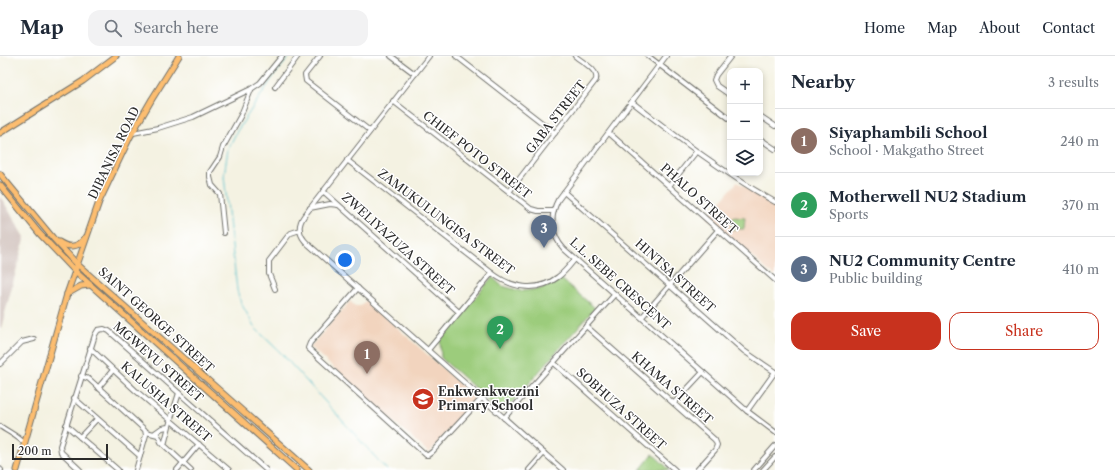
<!DOCTYPE html>
<meta charset="utf-8">
<style>
body{margin:0;font-family:"Libre Caslon Text",serif;background:#f2f2f3;color:#1f2937}
.controls{position:absolute;right:12px;top:12px;display:grid;overflow:hidden;border-radius:8px;box-shadow:0 2px 6px #0003}
.controls button{width:36px;height:36px;display:grid;place-items:center;padding:0;border:0;border-bottom:1px solid #e0e1e3;background:#fff;color:#1f2937;font:20px sans-serif}
.scale{position:absolute;left:12px;bottom:10px;width:96px;box-sizing:border-box;padding-left:4px;border:2px solid #2b2b2b;border-top:0;font-size:11px;line-height:14px;white-space:nowrap;color:#2b2b2b;-webkit-text-stroke:3px #fff;paint-order:stroke}
.you{position:absolute;left:345px;top:204px;width:14px;height:14px;margin:-10px;border:3px solid #fff;border-radius:50%;background:#1a73e8;box-shadow:0 0 0 6px #1a73e833}
.badge{display:grid;place-items:center;width:26px;height:26px;border-radius:50%;background:#c8321e;color:#fff;font-size:13px;font-weight:700}
.pin{position:absolute;translate:-50% -33px;filter:drop-shadow(0 1px 2px #0008)}
.pin::after{content:'';position:absolute;top:21px;width:14px;height:12px;background:inherit;clip-path:polygon(0 0,100% 0,50% 100%)}
.list{margin:0;padding:0;list-style:none}
h2{display:flex;justify-content:space-between;align-items:center;height:52px;margin:0;padding:0 16px;font-size:17px}
h2 small{font-size:13px;font-weight:400;color:#747a83}
.list li{display:grid;grid-template-columns:26px 1fr auto;gap:12px;align-items:center;box-sizing:border-box;height:64px;padding:0 16px;border-top:1px solid #e0e1e3}
.list b{display:block;font-size:15px;white-space:nowrap}
.list p{margin:0;font-size:13px;white-space:nowrap;color:#747a83}
.list em{font-size:13px;font-style:normal;color:#747a83}
.actions{display:flex;gap:8px;padding:12px 16px}
.actions a{flex:1;padding:9px 0;border:1px solid #c8321e;border-radius:12px;text-align:center;font-size:14px;color:#c8321e}
.actions .main{background:#c8321e;color:#fff}
.icon{flex:none;width:22px;height:22px;fill:none;stroke:currentColor;stroke-width:2;stroke-linecap:round;stroke-linejoin:round}
.map{position:relative;flex:none;width:775px;height:414px;overflow:hidden}
header{display:flex;align-items:center;gap:24px;box-sizing:border-box;height:56px;padding:0 20px;background:#fff;border-bottom:1px solid #e0e1e3}
header strong{font-size:19px}
nav{display:flex;gap:22px;margin-inline-start:auto;font-size:14px}
.search{width:280px;height:36px;background:#f2f2f3;display:flex;align-items:center;gap:10px;box-sizing:border-box;padding:0 14px;border-radius:12px;color:#747a83;font-size:15px}
main{display:flex}
aside{flex:1;background:#fff}
.map>svg:first-child{display:block}
.built{fill:#f2d4be}
.industrial{fill:#cfc0ba}
.green{fill:#9ccc7b;stroke:#647c53}
.lines{fill:none;stroke-linecap:round;stroke-linejoin:round}
.stream{stroke:#4fbdc8;stroke-width:1}
.minor-casing{stroke:#71716b;stroke-width:6}
.major-casing{stroke:#71716b;stroke-width:7}
.minor{stroke:#fff;stroke-width:4}
.major{stroke:#fcbd6f;stroke-width:5}
.labels{text-anchor:middle;stroke-width:3;stroke-linejoin:round;paint-order:stroke}
.street-label{font-size:12px;fill:#2b2b2b;stroke:#fff}
.poi-label{font-size:12px;font-weight:bold;fill:#2b2b2b;stroke:#fff;text-anchor:start}
</style>
<header>
<strong>Map</strong>
<div class="search"><svg class="icon" aria-label="search" viewBox="0 0 24 24"><circle cx="10" cy="10" r="6"/><path d="M15 15l6 6"/></svg>Search here</div>
<nav><a>Home</a><a>Map</a><a>About</a><a>Contact</a></nav>
</header>
<main>
<div class="map">
<svg width="775" height="414" viewBox="0 0 775 414">
<rect width="100%" height="100%" fill="#fff"/>
<filter id="ink" filterUnits="userSpaceOnUse"><feTurbulence type="fractalNoise" baseFrequency=".025" numOctaves="2"/><feDisplacementMap in="SourceGraphic" scale="8" xChannelSelector="R" yChannelSelector="G"/><feConvolveMatrix kernelMatrix="1 2 1 2 8 2 1 2 1" color-interpolation-filters="sRGB"/></filter>
<filter id="wash" filterUnits="userSpaceOnUse"><feTurbulence type="fractalNoise" baseFrequency=".012" numOctaves="4" result="noise"/><feDisplacementMap in="SourceGraphic" scale="16" xChannelSelector="R" yChannelSelector="G"/><feGaussianBlur stdDeviation="0.9" result="paint"/><feColorMatrix in="noise" values="0 0 0 0 0 0 0 0 0 0 0 0 0 0 0 0 0 1.4 0 .05"/><feComposite in="paint" operator="in"/></filter>
<g filter="url(#wash)">
<rect width="100%" height="100%" fill="#f4f2e2"/>
<!-- built -->
<g class="built">
<polygon points="737,126 775,147 775,221 707,161"/>
<polygon points="366,244 475,341 475,345 429,397 310,291 350,245 355,250 361,250"/>
</g>
<!-- industrial -->
<polygon class="industrial" points="0,140 25,181 0,276"/>
<!-- green -->
<g class="green">
<polygon points="733,161 745,162 744,173 731,173"/>
<polygon points="492,221 502,230 521,235 540,233 560,222 595,252 503,357 441,302 440,284"/>
<polygon points="653,398 670,414 640,414"/>
</g>
<g class="lines">
<!-- stream -->
<polyline class="stream" points="290,0 273,21 237,75 228,93 224,120 237,234 241,247 255,272 281,297 387,414"/>
</g>
</g>
<g filter="url(#ink)">
<g class="lines">
<!-- minor casing -->
<g class="minor-casing">
<g id="minor">
<polyline points="320,0 305,19 306,25 370,75"/>
<polyline points="391,0 415,18"/>
<path d="M429 0 304 160C297 170 299 180 308 188L563 414"/>
<polyline points="456,0 555,77"/>
<polyline points="648,0 730,63"/>
<path d="M666 0 558 144C549 161 551 179 564 193L747 355 775 376"/>
<polyline points="275,31 298,0"/>
<polyline points="730,39 717,30 714,24 716,19 731,0"/>
<polyline points="393,45 531,153 538,155 554,155"/>
<path d="M632 46C678 82 724 117 775 146"/>
<polyline points="760,60 775,70"/>
<polyline points="133,77 158,72 193,61 251,33 260,27 282,0"/>
<polyline points="609,77 775,224"/>
<polyline points="760,83 775,93"/>
<path d="M347 104 492 217C511 232 537 237 558 221 565 216 570 209 575 203"/>
<polyline points="669,130 696,96"/>
<polyline points="323,135 459,256"/>
<path d="M509 136 596 24C599 14 582 6 575 0"/>
<polyline points="564,136 744,295 775,316"/>
<polyline points="310,152 330,148 338,149"/>
<polyline points="224,177 220,138 212,129 210,121 210,116 220,101 223,91 241,59 251,34"/>
<polyline points="358,232 310,287 308,292 426,399 428,399 432,396 482,342"/>
<polyline points="275,233 269,218 269,205 288,180 291,177 300,174"/>
<polyline points="642,261 718,174"/>
<polyline points="586,270 715,384 717,389 715,394 697,414"/>
<polyline points="90,292 135,334 229,414"/>
<polyline points="428,294 492,217"/>
<polyline points="554,307 675,414"/>
<polyline points="0,308 22,286 34,283"/>
<polyline points="81,320 89,323 145,374 146,379 136,414"/>
<polyline points="98,332 113,314"/>
<polyline points="179,337 172,359 164,389 191,414"/>
<polyline points="74,342 140,400"/>
<polyline points="674,347 703,316"/>
<polyline points="747,355 775,316"/>
<polyline points="504,362 615,238"/>
<polyline points="66,369 118,414"/>
<path d="M0 370C8 376 18 380 25 388"/>
<polyline points="146,376 158,379 161,386 164,389"/>
<polyline points="155,377 162,372 168,371"/>
<polyline points="80,381 97,363"/>
<polyline points="0,413 1,414"/>
<polyline points="80,414 61,396 60,390 95,279 98,274 104,273 109,275 266,414"/>
<polyline points="177,414 199,388"/>
<polyline points="529,414 544,397"/>
<polyline points="754,414 775,390"/>
<polyline points="763,414 775,401"/>
</g>
</g>
<!-- major casing -->
<g class="major-casing">
<g id="major">
<polyline points="0,77 83,25 116,0"/>
<polyline points="0,118 53,182 77,208 309,414"/>
<polyline points="0,129 39,177 75,215 297,414"/>
<path d="M59 186C68 192 78 192 85 182"/>
<polyline points="67,238 81,230 90,229"/>
<polyline points="17,414 67,238 99,146 130,81 152,43 179,0"/>
</g>
</g>
<!-- minor -->
<use href="#minor" class="minor"/>
<!-- major -->
<use href="#major" class="major"/>
</g>
</g>
<!-- icons -->
<defs>
<g id="school-disc" transform="scale(1.15)"><circle r="9.5" fill="#c8321e" stroke="#fff"/><path d="M0-5L7-2L0 1L-7-2ZM-4 1L0 2.5L4 1V4Q0 6-4 4Z" fill="#fff"/></g>
</defs>
<g fill-rule="evenodd">
<use href="#school-disc" x="423" y="343"/>
</g>
<g class="labels">
<!-- street labels -->
<g class="street-label">
<text transform="translate(556 61) rotate(-52)" y="4">GABA STREET</text>
<text transform="translate(114 97) rotate(-64)" y="4">DIBANISA ROAD</text>
<text transform="translate(477 99) rotate(38)" y="4">CHIEF POTO STREET</text>
<text transform="translate(699 143) rotate(42)" y="4">PHALO STREET</text>
<text transform="translate(446 166) rotate(37)" y="4">ZAMUKULUNGISA STREET</text>
<text transform="translate(398 188) rotate(42)" y="4">ZWELIYAZUZA STREET</text>
<text transform="translate(675 220) rotate(42)" y="4">HINTSA STREET</text>
<text transform="translate(620 228) rotate(42)" y="4">L.L. SEBE CRESCENT</text>
<text transform="translate(156 264) rotate(42)" y="4">SAINT GEORGE STREET</text>
<text transform="translate(158 306) rotate(41)" y="4">MGWEVU STREET</text>
<text transform="translate(672 332) rotate(41)" y="4">KHAMA STREET</text>
<text transform="translate(166 346) rotate(41)" y="4">KALUSHA STREET</text>
<text transform="translate(621 353) rotate(42)" y="4">SOBHUZA STREET</text>
</g>
<!-- poi labels -->
<g class="poi-label">
<text x="438" y="340">Enkwenkwezini<tspan x="438" dy="14">Primary School</tspan></text>
</g>
</g>
</svg>
<div class="controls">
<button>+</button>
<button>−</button>
<button><svg class="icon" aria-label="layers" viewBox="0 0 24 24"><path d="M12 4l9 5-9 5-9-5zM3 14l9 5 9-5"/></svg></button>
</div>
<div class="scale">200 m</div>
<div class="you"></div>
<div class="pin badge" style="left:367px;top:318px;background:#8d6e63">1</div>
<div class="pin badge" style="left:500px;top:293px;background:#2e9e5b">2</div>
<div class="pin badge" style="left:544px;top:192px;background:#5c6f8a">3</div>
</div>
<aside>
<h2>Nearby<small>3 results</small></h2>
<ul class="list">
<li><span class="badge" style="background:#8d6e63">1</span><div><b>Siyaphambili School</b><p>School · Makgatho Street</p></div><em>240 m</em></li>
<li><span class="badge" style="background:#2e9e5b">2</span><div><b>Motherwell NU2 Stadium</b><p>Sports</p></div><em>370 m</em></li>
<li><span class="badge" style="background:#5c6f8a">3</span><div><b>NU2 Community Centre</b><p>Public building</p></div><em>410 m</em></li>
</ul>
<div class="actions"><a class="main">Save</a><a>Share</a></div>
</aside>
</main>
